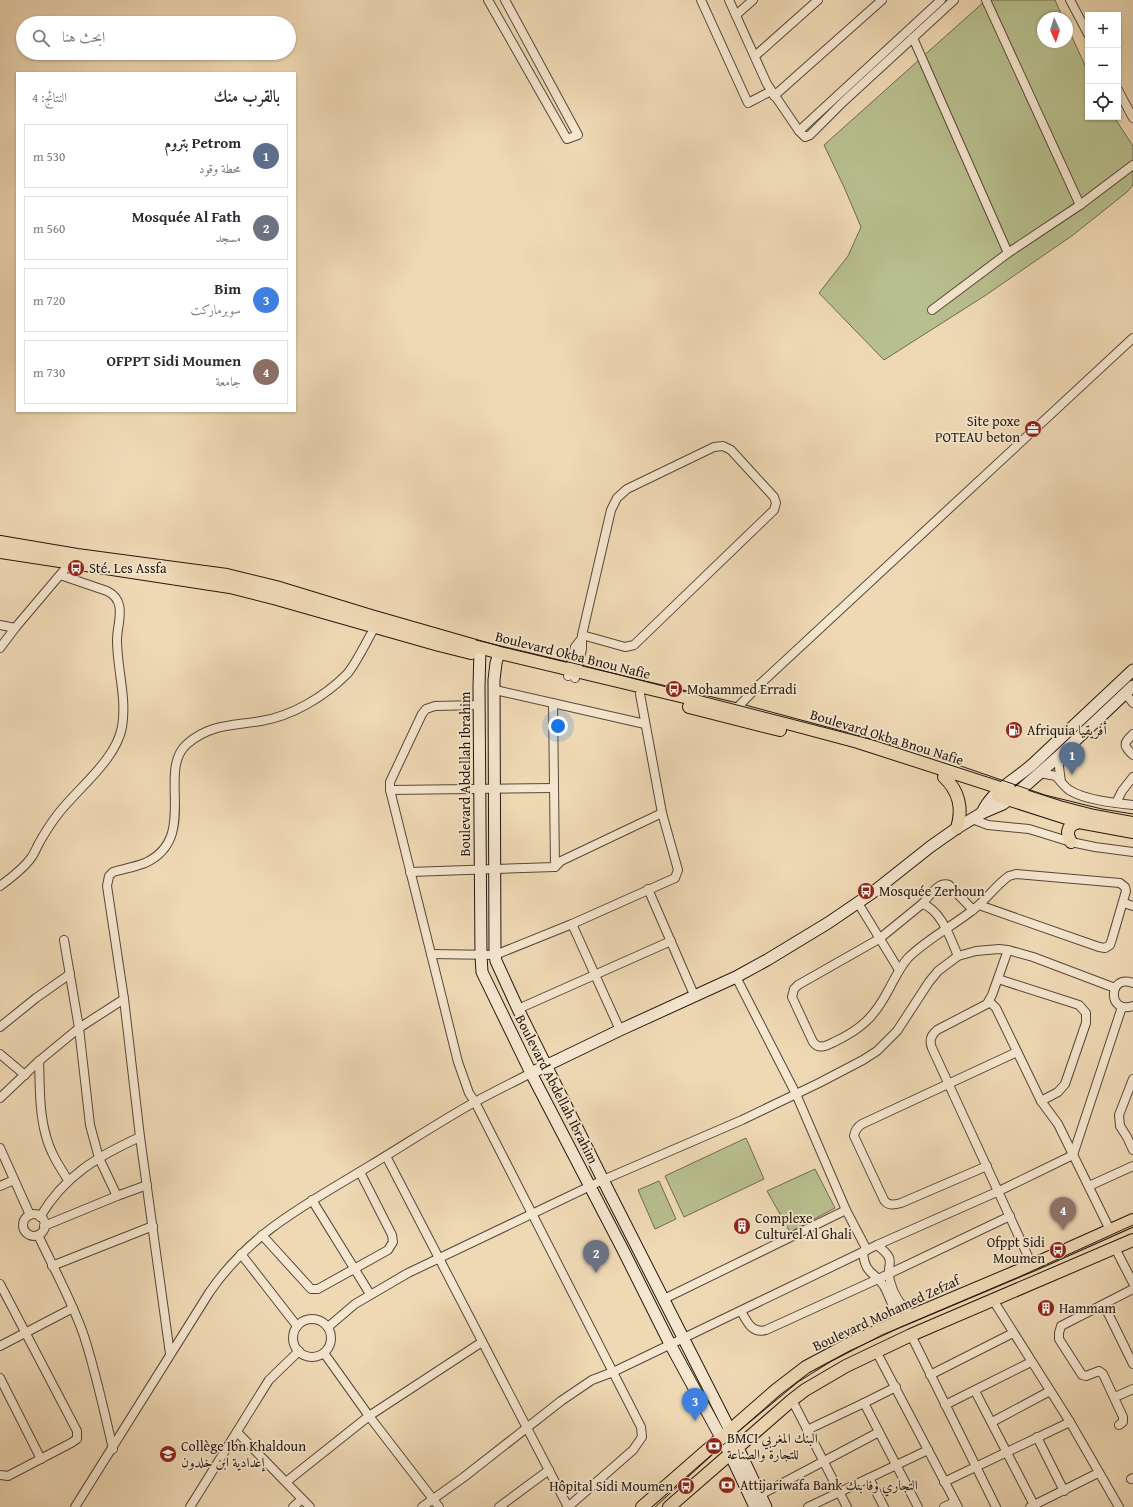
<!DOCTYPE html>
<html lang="ar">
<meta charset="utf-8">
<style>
body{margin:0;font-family:"Gentium Book Plus",Amiri,serif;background:#f7f7f7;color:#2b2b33;direction:rtl}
.controls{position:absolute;right:12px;top:12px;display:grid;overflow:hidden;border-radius:0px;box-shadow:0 1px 3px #0004}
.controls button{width:36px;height:36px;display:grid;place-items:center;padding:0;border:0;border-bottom:1px solid #e1e1e2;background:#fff;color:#2b2b33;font:20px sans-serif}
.compass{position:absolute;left:1037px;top:12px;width:36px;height:36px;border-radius:50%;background:#fff;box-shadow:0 1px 3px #0004;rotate:176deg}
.you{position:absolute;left:558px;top:726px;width:14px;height:14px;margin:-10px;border:3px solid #fff;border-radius:50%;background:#1a73e8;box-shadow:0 0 0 6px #1a73e833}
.badge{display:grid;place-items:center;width:26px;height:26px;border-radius:50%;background:#1a73e8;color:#fff;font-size:13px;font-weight:700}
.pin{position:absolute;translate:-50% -33px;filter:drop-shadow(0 1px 2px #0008)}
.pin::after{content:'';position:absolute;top:21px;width:14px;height:12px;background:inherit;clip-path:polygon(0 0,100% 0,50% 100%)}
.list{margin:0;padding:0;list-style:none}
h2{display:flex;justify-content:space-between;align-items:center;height:52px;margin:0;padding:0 16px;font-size:17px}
h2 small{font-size:13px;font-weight:400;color:#7c7c81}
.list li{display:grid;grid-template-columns:26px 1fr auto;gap:12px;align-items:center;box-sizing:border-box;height:64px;margin:0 8px 8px;padding:0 8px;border:1px solid #e1e1e2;border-radius:0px}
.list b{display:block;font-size:15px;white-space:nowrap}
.list p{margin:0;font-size:13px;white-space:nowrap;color:#7c7c81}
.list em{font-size:13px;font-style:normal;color:#7c7c81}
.icon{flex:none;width:22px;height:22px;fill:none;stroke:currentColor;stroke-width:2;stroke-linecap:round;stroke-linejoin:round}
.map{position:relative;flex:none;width:1133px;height:1507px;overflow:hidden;direction:ltr}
.search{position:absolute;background:#fff;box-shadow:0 1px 3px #0004;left:16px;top:16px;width:280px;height:44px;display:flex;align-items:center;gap:10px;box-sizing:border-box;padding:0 14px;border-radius:22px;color:#7c7c81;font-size:15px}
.panel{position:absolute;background:#fff;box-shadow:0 1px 3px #0004;left:16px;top:72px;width:280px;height:340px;border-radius:0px;direction:rtl}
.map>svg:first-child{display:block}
.green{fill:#b8bf8e;stroke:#6e6c4e}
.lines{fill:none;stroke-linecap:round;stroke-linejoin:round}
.street-casing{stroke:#564837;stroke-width:10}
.secondary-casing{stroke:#23180d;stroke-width:13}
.primary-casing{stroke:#23180d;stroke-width:14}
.street{stroke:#f5e6cf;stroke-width:8}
.secondary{stroke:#f5e6cf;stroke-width:11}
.primary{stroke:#efd9b5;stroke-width:12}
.tram{stroke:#23180d;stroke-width:1}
.labels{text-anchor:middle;stroke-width:3.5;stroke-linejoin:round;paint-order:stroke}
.poi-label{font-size:14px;fill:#23180d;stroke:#f5e6cf;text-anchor:start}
.street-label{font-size:14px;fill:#23180d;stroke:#f5e6cf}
</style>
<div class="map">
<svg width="1133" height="1507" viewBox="0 0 1133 1507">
<rect width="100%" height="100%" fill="#efd9b5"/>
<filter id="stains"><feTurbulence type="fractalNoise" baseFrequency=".005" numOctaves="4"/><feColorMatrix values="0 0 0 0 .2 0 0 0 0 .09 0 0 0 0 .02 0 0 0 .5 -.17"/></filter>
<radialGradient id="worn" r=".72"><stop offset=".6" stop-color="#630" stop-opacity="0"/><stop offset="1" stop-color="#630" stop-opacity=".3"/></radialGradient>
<!-- green -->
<g class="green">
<polygon points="986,0 1055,0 1063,18 1043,18 1043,42 1067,42 1067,26 1088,72 1088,117 1114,117 1133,146 1133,185 1127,192 1073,235 986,295 884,360 819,293 848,256 861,227 844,187 824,145"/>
<polygon points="746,1138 764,1179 684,1217 665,1176"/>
<polygon points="815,1169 835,1208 790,1232 767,1191"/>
<polygon points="659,1181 676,1219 655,1229 638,1190"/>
</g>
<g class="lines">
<!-- street casing -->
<g class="street-casing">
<g id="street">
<polyline points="488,0 567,139 578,135 505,0"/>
<polyline points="701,0 748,103 771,91"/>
<polyline points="729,0 767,84 799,131 805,137 810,135 843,102 954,0"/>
<polyline points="986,0 1080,205"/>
<polyline points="1070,0 1088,34"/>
<polyline points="736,15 753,0"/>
<polyline points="913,38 1008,253"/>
<polyline points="755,56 818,0"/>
<polyline points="1118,90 1133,118"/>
<polyline points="774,96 882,0"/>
<polyline points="799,131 941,0"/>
<polyline points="932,310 1008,253 1080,205 1133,165"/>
<polyline points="0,625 15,628"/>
<polyline points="0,648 15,628 70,563"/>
<polyline points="568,676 575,647 582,638"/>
<polyline points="575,678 582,649 582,635 611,510 617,498 627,489 714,447 723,446 731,450 774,497 776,503 774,510 634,645 625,647 582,635"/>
<polyline points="495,690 645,724"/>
<polyline points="1126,694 1133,703"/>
<polyline points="553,703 555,867"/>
<polyline points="479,705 435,706 426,709 422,714 390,782 390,790 458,1062 469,1093 475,1102 641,1427 642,1437 633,1450 568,1507"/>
<polyline points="733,712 759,685 1133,338"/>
<path d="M1133 734C1123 744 1123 745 1133 755"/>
<polyline points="1059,756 1059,767 1061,782"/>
<path d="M1040 773 1056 776C1060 781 1064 786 1069 790 1085 800 1114 803 1133 805"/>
<polyline points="390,790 554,788"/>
<polyline points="1116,803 1122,791 1133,777"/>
<polyline points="972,819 988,825 1029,829 1071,842 1095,847 1133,852"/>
<polyline points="410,872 555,867 561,861 662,813"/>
<path d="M0 886C11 878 23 869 31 858 34 854 36 849 38 845 44 834 51 823 58 814 78 788 116 760 122 727 127 698 117 669 117 640 117 623 128 601 107 591L60 575"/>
<polyline points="648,889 695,997"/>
<polyline points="858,903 899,970"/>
<polyline points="1124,903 1133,906"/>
<path d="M922 904C929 897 938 881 949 885L973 910"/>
<polyline points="572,924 620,1030"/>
<polyline points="64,940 79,1028 90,1125 99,1158 117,1196"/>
<path d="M1008 950 992 995 987 1004 937 1030C931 1035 929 1041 932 1048L1032 1265"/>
<polyline points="431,954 495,955 572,924 675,878 678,870 662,813 640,694"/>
<path d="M958 956C951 940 941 909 922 904L879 939 798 985 794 989 792 997 813 1042C819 1050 826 1046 834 1042 862 1029 875 1016 889 989 895 978 900 967 908 958 927 939 953 926 974 909 987 899 996 885 1009 876L1016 874 1120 883 1125 887 1126 891 1112 939 1110 945 1105 948 1099 947 979 905"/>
<polyline points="736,977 796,1094 846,1210 867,1250"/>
<polyline points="998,979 1079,1005 1086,1013 1086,1023 1065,1084 1058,1092 1041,1101"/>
<path d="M1133 983C1108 973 1107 1015 1133 1006"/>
<polyline points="989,1001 996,1008 1041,1101 1058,1124 1110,1230"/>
<polyline points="518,1009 671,941"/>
<polyline points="0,1027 36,998 70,974"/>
<polyline points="0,1054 25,1075"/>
<path d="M39 1061C40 1085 39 1112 46 1136 50 1152 59 1166 68 1180"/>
<polyline points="1133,1079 1119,1115 1120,1126 1127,1137 1133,1150"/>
<polyline points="0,1098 39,1061 79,1028 124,999"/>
<polyline points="0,1148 30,1215"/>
<polyline points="386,1156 568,1507"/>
<path d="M987 1166 901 1203C894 1205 888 1206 884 1200L854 1136C855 1130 857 1127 862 1124L1017 1052"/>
<polyline points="0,1186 14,1180"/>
<polyline points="1089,1186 1133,1166"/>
<polyline points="312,1200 370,1294"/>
<circle cx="34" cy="1225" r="11"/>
<path d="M40 1217C64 1176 98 1156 140 1137"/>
<polyline points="44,1226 117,1196 147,1185"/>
<path d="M38 1235C54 1269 72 1301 84 1336 96 1373 104 1411 113 1449"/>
<polyline points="262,1235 311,1289 318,1289 388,1250 393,1242 392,1235 360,1172"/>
<path d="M877 1245C899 1262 885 1262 890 1281 893 1294 902 1307 912 1316"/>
<polyline points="1115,1248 1133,1283"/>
<path d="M863 1252C865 1275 874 1271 884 1286 890 1297 894 1310 899 1321"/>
<polyline points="241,1254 297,1326"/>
<polyline points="52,1266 153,1226"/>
<polyline points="0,1284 77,1431 77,1439 71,1443 8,1476 0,1475"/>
<polyline points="664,1299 846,1210"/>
<polyline points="993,1300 1070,1422 1119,1507"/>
<polyline points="1104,1305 1133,1364"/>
<path d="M741 1311C747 1322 752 1334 766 1330L878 1279 1010 1216"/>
<circle cx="312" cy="1338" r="19"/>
<polyline points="328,1327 355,1304 408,1273 603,1180 742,1120 819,1083 863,1060 877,1051 897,1031 929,982 938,971 958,956 976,951 999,949 1008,950 1033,957 1115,988"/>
<polyline points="911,1335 996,1507"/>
<polyline points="0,1346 73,1308"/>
<polyline points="876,1351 958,1507"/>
<polyline points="324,1353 369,1416 439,1507"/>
<path d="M170 1354 140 1137 124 999 107 886 109 876 113 872C123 869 135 867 145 863 200 838 156 771 187 744 210 724 232 726 261 721 292 716 324 697 347 674 356 664 367 640 375 627"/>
<polyline points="930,1375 1013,1333"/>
<polyline points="0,1378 41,1459"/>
<polyline points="896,1387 864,1403 918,1507"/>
<polyline points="975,1391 1034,1505"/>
<polyline points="1115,1397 1133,1389"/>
<polyline points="792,1400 847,1507"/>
<polyline points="945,1405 1031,1362"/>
<polyline points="992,1422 1050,1391"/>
<polyline points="1119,1425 1123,1422 1123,1417 1103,1374 1099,1371 1086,1376 1082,1375 1059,1339 1059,1333 1061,1326 1133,1289"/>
<polyline points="807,1430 864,1403"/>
<polyline points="237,1432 310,1507"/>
<polyline points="1037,1437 1064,1491"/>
<polyline points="869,1478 884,1507"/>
<polyline points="1131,1479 1133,1478"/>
<polyline points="286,1482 369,1416 482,1342"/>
<polyline points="944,1482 1070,1422"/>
<polyline points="760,1495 879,1432"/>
<path d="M75 1507 209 1293C251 1231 309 1203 371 1165 406 1144 439 1122 475 1102 493 1092 512 1083 531 1073"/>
<polyline points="190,1507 269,1380 299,1351"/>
<polyline points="293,1507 302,1499"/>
<polyline points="422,1507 464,1477 561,1401 592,1380 613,1372 877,1245 999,1191 1073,1155 1122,1007"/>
<polyline points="499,1507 549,1470"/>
<polyline points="808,1507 928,1450"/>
<polyline points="944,1507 955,1502"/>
<polyline points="1030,1507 1098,1473"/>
</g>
</g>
<!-- secondary casing -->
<g class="secondary-casing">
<g id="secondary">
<polyline points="480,648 479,687 481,956 482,972 531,1073 623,1250 670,1344 730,1454 755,1507"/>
<polyline points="499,653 496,663 494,680 495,955 496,961 518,1009 603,1180 733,1436 738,1448 766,1507"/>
<path d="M982 813C992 790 1017 779 1034 763 1067 732 1100 701 1133 670"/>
<polyline points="531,1073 620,1030 736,977 767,960 828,923 872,893 930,847 957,828 982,813 1003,804 1017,793 1059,756 1133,686"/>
</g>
</g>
<!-- primary casing -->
<g class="primary-casing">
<g id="primary">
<polyline points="0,542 77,555 227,575 276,587 371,616 500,653 735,709 858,742 1059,807 1094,816 1133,823"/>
<polyline points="0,552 230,587 277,599 439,645 471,653"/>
<polyline points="689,707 780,730"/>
<path d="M944 777C959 791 963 809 957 828"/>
<polyline points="998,796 1079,822 1133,832"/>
<path d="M1071 842C1065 832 1068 825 1079 822"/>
<polyline points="642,1507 776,1390 806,1367 849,1344 899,1321 1032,1265 1133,1220"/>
<polyline points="669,1507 792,1400 805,1390 846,1366 911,1335 1133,1240"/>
</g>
</g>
<!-- street -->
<use href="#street" class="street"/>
<!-- secondary -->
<use href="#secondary" class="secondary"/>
<!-- primary -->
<use href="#primary" class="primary"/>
<!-- tram -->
<g class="tram">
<polyline points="476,640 585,666 920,752 1045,795 1102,809 1133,814"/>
<polyline points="655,1507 733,1436 798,1382 830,1362 882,1335 1021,1276 1133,1225"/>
</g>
</g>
<!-- icons -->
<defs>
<g id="office-disc" transform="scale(0.9)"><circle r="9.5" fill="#8f2418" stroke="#f5e6cf"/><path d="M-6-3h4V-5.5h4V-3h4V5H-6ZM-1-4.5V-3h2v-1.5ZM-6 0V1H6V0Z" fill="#fff"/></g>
<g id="bus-disc" transform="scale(0.9)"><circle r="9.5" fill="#8f2418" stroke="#f5e6cf"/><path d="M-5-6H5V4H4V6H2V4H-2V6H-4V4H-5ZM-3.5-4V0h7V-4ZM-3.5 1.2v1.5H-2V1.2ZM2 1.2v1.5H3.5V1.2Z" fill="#fff"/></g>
<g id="fuel-disc" transform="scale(0.9)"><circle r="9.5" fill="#8f2418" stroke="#f5e6cf"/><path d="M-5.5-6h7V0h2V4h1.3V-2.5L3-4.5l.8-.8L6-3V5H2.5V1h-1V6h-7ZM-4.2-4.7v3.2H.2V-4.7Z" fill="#fff"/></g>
<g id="building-disc" transform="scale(0.9)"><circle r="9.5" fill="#8f2418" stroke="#f5e6cf"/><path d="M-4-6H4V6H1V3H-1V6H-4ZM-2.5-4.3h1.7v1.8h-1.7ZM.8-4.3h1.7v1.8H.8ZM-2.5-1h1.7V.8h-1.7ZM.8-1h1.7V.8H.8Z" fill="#fff"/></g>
<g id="bank-disc" transform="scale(0.9)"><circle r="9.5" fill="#8f2418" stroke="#f5e6cf"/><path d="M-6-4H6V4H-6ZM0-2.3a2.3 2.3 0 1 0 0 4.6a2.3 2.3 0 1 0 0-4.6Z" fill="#fff"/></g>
<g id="school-disc" transform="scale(0.9)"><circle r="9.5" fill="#8f2418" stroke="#f5e6cf"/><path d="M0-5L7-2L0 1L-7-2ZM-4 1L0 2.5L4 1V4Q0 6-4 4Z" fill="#fff"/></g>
</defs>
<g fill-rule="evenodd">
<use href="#office-disc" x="1033" y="429"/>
<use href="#bus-disc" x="76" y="568"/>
<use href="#bus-disc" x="674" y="689"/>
<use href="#fuel-disc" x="1014" y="730"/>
<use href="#bus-disc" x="866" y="891"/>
<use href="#building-disc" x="742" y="1226"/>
<use href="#bus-disc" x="1058" y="1250"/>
<use href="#building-disc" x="1046" y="1308"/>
<use href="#bank-disc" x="714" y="1446"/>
<use href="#school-disc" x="168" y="1454"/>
<use href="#bank-disc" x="727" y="1485"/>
<use href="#bus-disc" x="686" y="1486"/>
</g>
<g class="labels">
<!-- poi labels -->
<g class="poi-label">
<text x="1020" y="426" text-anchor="end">Site poxe<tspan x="1020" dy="16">POTEAU beton</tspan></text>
<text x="89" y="573">Sté. Les Assfa</text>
<text x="687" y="694">Mohammed Erradi</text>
<text x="1027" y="735">Afriquia أفريقيا</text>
<text x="879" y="896">Mosquée Zerhoun</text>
<text x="755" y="1223">Complexe<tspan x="755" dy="16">Culturel Al Ghali</tspan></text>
<text x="1045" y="1247" text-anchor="end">Ofppt Sidi<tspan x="1045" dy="16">Moumen</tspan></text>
<text x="1059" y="1313">Hammam</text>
<text x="727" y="1443">BMCI البنك المغربي<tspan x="727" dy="16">للتجارة والصناعة</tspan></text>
<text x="181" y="1451">Collège Ibn Khaldoun<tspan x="181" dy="16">إعدادية ابن خلدون</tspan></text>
<text x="740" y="1490">Attijariwafa Bank التجاري وفا بنك</text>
<text x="673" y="1491" text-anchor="end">Hôpital Sidi Moumen</text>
</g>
<!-- street labels -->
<g class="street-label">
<text transform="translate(573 655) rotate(14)" y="5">Boulevard Okba Bnou Nafie</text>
<text transform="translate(887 737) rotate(17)" y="5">Boulevard Okba Bnou Nafie</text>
<text transform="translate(465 774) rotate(-90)" y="5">Boulevard Abdellah Ibrahim</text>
<text transform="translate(557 1089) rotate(63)" y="5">Boulevard Abdellah Ibrahim</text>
<text transform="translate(886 1313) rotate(-25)" y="5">Boulevard Mohamed Zefzaf</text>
</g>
</g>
<rect width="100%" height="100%" filter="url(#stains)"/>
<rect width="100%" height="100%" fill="url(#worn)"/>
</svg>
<div class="controls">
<button>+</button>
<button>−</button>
<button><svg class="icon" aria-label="locate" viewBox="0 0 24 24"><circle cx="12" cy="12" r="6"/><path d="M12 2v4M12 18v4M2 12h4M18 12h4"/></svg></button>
</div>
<svg class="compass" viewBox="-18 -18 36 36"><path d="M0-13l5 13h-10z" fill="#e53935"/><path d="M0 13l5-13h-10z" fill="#7c7c81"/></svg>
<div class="you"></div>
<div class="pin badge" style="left:1072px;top:775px;background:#5c6f8a">1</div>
<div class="pin badge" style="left:596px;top:1273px;background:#6b7280">2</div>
<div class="pin badge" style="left:695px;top:1421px;background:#3f7fe0">3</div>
<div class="pin badge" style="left:1063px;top:1230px;background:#8d6e63">4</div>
<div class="search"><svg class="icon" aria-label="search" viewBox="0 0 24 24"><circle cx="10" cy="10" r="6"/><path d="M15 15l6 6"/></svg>ابحث هنا</div>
<section class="panel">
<h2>بالقرب منك<small>النتائج: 4</small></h2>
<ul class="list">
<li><span class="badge" style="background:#5c6f8a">1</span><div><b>Petrom بتروم</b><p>محطة وقود</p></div><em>530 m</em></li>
<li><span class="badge" style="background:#6b7280">2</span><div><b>Mosquée Al Fath</b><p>مسجد</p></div><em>560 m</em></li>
<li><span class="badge" style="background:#3f7fe0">3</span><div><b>Bim</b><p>سوبرماركت</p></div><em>720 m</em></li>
<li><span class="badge" style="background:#8d6e63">4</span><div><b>OFPPT Sidi Moumen</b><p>جامعة</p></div><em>730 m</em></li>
</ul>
</section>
</div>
